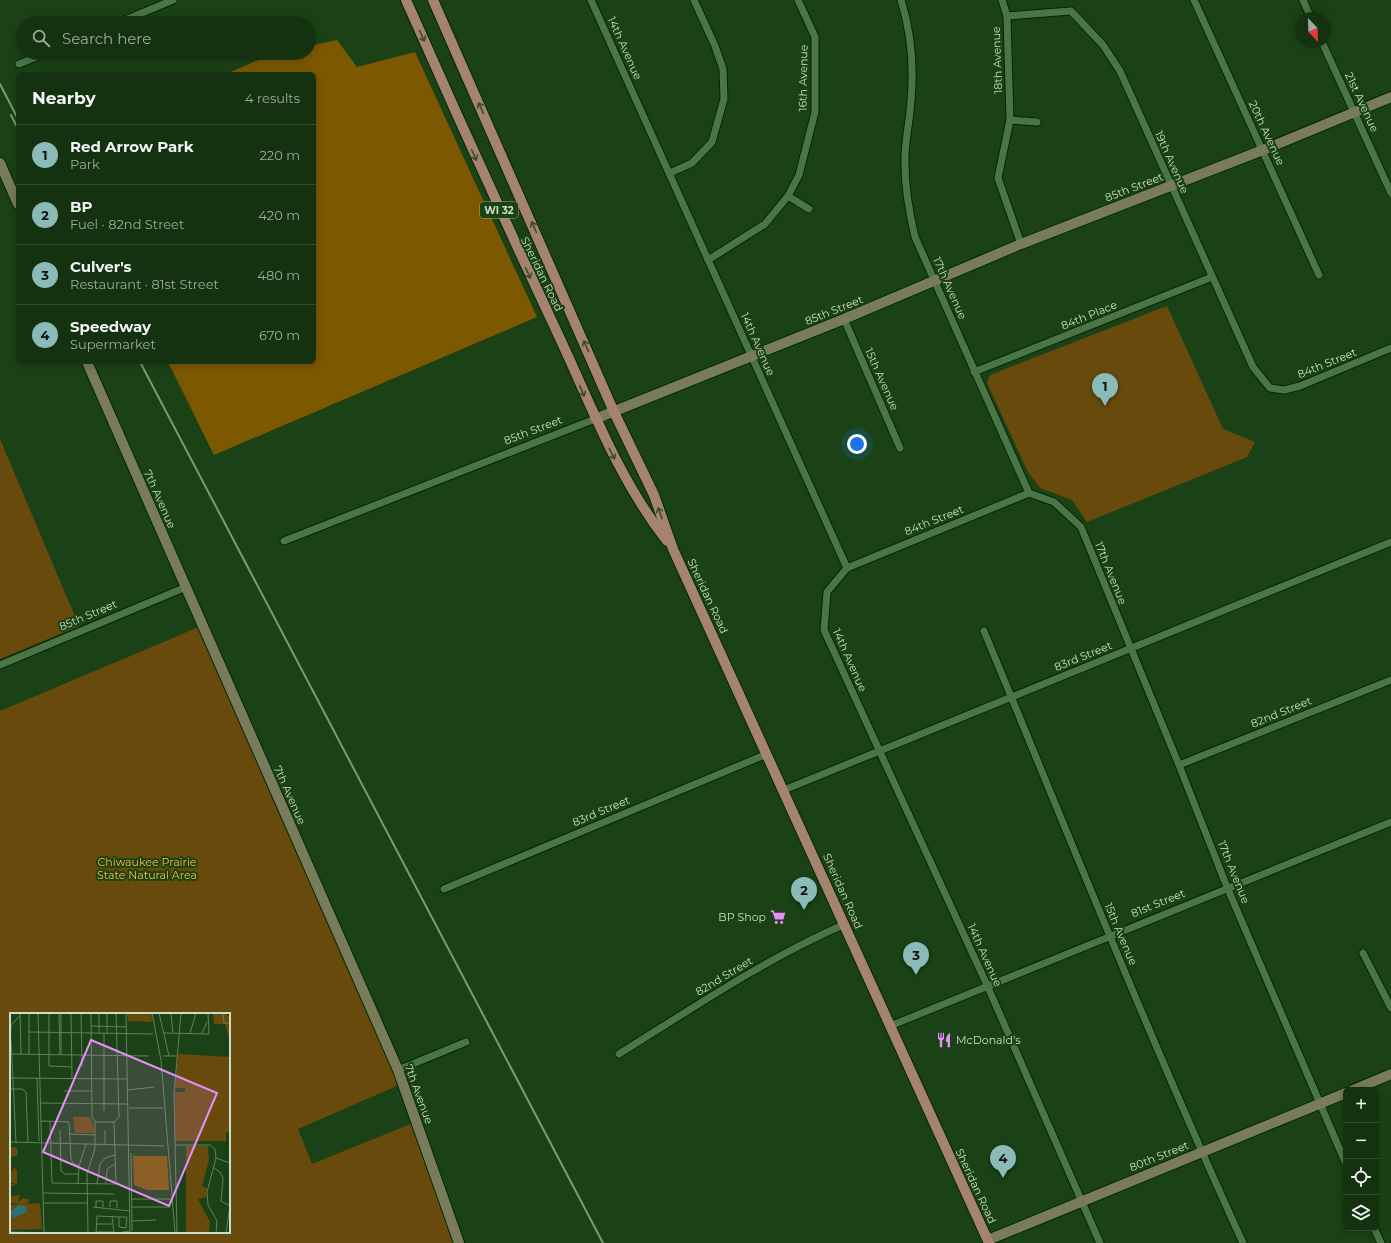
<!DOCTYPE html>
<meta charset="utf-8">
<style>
body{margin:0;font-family:Montserrat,sans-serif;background:#213e1e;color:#f1f3f6}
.controls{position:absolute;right:12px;bottom:12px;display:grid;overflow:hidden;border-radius:6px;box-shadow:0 2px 10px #0003}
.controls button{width:36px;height:36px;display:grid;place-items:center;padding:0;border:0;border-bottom:1px solid #334d30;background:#143210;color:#f1f3f6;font:20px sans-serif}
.compass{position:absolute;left:1295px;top:12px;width:36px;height:36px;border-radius:50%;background:#143210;box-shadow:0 2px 10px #0003;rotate:157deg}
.you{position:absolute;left:857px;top:444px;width:14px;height:14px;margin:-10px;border:3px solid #fff;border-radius:50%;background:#1a73e8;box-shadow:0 0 0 6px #1a73e833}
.badge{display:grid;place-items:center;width:26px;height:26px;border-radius:50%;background:#8bbbb9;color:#111;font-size:13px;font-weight:700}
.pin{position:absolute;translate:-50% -33px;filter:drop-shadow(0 1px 2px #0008)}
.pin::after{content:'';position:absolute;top:21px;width:14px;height:12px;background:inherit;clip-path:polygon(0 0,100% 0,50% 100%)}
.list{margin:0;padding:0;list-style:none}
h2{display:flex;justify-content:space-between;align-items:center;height:52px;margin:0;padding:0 16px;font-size:17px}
h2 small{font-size:13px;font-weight:400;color:#9daa9f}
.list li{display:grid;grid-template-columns:26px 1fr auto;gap:12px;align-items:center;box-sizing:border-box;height:60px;padding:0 16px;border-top:1px solid #334d30}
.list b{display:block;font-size:15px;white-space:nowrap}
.list p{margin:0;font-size:13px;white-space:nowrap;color:#9daa9f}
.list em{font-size:13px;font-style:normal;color:#9daa9f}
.icon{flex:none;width:22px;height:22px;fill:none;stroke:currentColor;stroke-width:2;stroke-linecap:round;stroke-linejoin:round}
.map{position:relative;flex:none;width:1391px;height:1243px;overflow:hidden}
.search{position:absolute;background:#143210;box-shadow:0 2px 10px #0003;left:16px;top:16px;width:300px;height:44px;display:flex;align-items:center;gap:10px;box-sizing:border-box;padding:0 14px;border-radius:22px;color:#9daa9f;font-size:15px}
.panel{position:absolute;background:#143210;box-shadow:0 2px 10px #0003;left:16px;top:72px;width:300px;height:292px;border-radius:6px}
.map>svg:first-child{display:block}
.green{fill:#684b0c;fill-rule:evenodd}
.forest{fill:#7c5800}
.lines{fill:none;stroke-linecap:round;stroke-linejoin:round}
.street-casing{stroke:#002800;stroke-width:9}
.secondary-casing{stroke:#002800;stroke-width:12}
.primary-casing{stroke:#002800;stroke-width:12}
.street{stroke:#4c7547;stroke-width:7}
.secondary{stroke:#787c5b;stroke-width:10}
.primary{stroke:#a5836f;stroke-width:10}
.rail{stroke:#7c9977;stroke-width:2}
.oneway{stroke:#374f28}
.labels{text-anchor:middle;stroke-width:4;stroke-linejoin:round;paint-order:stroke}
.shield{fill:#1b4216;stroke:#95b090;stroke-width:1}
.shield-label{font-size:10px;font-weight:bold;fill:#c9dfc5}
.street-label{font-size:11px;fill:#c9dfc5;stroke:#1b4216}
.park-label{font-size:11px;fill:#fdbd34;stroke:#1b4216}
.poi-label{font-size:11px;fill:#c9dfc5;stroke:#1b4216;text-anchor:end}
.inset-road{fill:none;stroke:#61815c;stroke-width:1}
.view{fill:#eb8dfc;fill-opacity:0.15;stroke:#eb8dfc;stroke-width:2}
.inset-edge{fill:none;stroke:#c9dfc5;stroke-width:2}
</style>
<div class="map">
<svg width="1391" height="1243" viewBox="0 0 1391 1243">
<rect width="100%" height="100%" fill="#1b4216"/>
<!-- green -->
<g class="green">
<polygon points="1167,306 1223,429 1255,442 1247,457 1087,522 1072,500 1040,488 1028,472 987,383 990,375"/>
<polygon points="0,439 79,626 0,659"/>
<path d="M199 627 399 1085 298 1129 312 1164 413 1123 455 1243H0V711ZM11 1014H229V1232H11Z"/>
</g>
<!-- forest -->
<polygon class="forest" points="337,40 357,67 415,52 537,317 214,455 168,362 314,362 314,74 226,74 270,55 281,53 309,53 309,46"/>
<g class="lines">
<!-- street casing -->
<g class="street-casing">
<g id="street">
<polyline points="591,0 847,568"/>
<path d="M901 0C911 32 914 67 911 100 910 121 904 143 905 164 905 189 909 212 915 237L1029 493 1054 502 1081 527 1179 765 1227 887 1346 1164"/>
<polyline points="1002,0 1007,16 1010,120 998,178 1021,244"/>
<polyline points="1194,0 1319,275"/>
<polyline points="1303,0 1311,18"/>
<polyline points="1007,16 1071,11 1103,45 1120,71 1253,367 1270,388 1284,390 1300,386 1391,348"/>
<polyline points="118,23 173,0"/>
<polyline points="1322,42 1391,193"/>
<polyline points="19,64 46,53"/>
<polyline points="1010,120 1037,122"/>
<polyline points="670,173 692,163 712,142 724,99 723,69 715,46 694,0"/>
<polyline points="788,196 809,209"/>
<polyline points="708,260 765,224 788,196 799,175 815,112 815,37 798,0"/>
<polyline points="844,319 900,448"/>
<polyline points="974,372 1212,277"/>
<polyline points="1029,493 847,568 827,592 824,630 987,985 1100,1243"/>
<polyline points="284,541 595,419"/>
<path d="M984 631C1069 836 1151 1042 1243 1243"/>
<polyline points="0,665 186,587"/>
<polyline points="1179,765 1391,680"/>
<polyline points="784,790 1391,542"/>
<polyline points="444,889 767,754"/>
<polyline points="1363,953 1391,1008"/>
<polyline points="890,1026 1391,822"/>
<path d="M619 1054C693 1008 765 959 845 924"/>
<polyline points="398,1070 466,1042"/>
<polyline points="1374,1228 1381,1243"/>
</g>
</g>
<!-- secondary casing -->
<g class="secondary-casing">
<g id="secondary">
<polyline points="0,163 18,204"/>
<polyline points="87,362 398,1070 459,1243"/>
<polyline points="595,419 844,319 1021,244 1263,150 1391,97"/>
<polyline points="1353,1090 1391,1074"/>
<polyline points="988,1240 1346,1093"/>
</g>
</g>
<!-- primary casing -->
<g class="primary-casing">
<g id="primary">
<path d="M406 0C455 111 505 221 556 330 591 404 617 477 667 541"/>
<polyline points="433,0 614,412 654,495 673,549 989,1243"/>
</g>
</g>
<!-- street -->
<use href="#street" class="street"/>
<!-- secondary -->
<use href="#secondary" class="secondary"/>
<!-- primary -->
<use href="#primary" class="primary"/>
<!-- rail -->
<g class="rail">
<polyline points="0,84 18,119"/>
<polyline points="11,115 18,129"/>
<polyline points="140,362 603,1243"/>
</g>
</g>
<!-- one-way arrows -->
<defs><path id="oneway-shaft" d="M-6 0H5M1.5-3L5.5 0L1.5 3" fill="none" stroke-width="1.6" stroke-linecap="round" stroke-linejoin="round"/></defs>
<g class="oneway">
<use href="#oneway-shaft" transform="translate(422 36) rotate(66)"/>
<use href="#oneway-shaft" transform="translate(481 108) rotate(-114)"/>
<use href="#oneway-shaft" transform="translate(474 155) rotate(66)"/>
<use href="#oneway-shaft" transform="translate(534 227) rotate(-114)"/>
<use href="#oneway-shaft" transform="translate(528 273) rotate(64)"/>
<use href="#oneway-shaft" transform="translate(586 346) rotate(-114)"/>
<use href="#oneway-shaft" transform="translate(582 391) rotate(67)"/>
<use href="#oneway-shaft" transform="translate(612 454) rotate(63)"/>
<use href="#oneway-shaft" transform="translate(660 513) rotate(-110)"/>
</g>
<!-- icons -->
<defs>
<g id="supermarket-bare" transform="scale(1.2)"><path d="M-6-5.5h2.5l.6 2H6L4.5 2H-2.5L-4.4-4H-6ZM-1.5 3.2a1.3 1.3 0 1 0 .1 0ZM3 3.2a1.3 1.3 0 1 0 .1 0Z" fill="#eb8dfc" stroke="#1b4216" stroke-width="2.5" paint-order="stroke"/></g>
<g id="restaurant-bare" transform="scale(1.2)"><path d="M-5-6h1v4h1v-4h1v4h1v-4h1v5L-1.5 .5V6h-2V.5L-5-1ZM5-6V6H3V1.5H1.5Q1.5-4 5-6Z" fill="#eb8dfc" stroke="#1b4216" stroke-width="2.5" paint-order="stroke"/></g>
</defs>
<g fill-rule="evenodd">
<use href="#supermarket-bare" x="778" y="917"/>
<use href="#restaurant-bare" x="944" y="1040"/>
</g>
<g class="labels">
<!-- shield labels -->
<rect class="shield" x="480" y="202" width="38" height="16" rx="3"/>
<g class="shield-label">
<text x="499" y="214">WI 32</text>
</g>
<!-- street labels -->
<g class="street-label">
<text transform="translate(625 48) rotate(66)" y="4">14th Avenue</text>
<text transform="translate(997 60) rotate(-92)" y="4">18th Avenue</text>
<text transform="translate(803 78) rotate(-89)" y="4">16th Avenue</text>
<text transform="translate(1362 102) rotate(65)" y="4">21st Avenue</text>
<text transform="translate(1267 133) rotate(65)" y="4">20th Avenue</text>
<text transform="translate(1172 162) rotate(66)" y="4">19th Avenue</text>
<text transform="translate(1134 187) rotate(-21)" y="4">85th Street</text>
<text transform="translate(542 274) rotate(64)" y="4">Sheridan Road</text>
<text transform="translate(950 288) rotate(66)" y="4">17th Avenue</text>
<text transform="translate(834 310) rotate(-22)" y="4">85th Street</text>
<text transform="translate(1089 315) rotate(-22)" y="4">84th Place</text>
<text transform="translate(758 344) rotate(66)" y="4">14th Avenue</text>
<text transform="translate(1327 363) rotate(-22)" y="4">84th Street</text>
<text transform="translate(882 379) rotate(66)" y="4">15th Avenue</text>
<text transform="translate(533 430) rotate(-21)" y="4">85th Street</text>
<text transform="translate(160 499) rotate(66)" y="4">7th Avenue</text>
<text transform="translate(934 520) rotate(-22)" y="4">84th Street</text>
<text transform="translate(1111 573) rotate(68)" y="4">17th Avenue</text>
<text transform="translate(708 596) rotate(65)" y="4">Sheridan Road</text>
<text transform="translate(88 615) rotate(-23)" y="4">85th Street</text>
<text transform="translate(1083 656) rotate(-22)" y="4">83rd Street</text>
<text transform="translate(850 660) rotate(66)" y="4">14th Avenue</text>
<text transform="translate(1281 712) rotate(-22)" y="4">82nd Street</text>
<text transform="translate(290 795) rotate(66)" y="4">7th Avenue</text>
<text transform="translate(601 811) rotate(-23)" y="4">83rd Street</text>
<text transform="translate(1234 872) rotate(68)" y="4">17th Avenue</text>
<text transform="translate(843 891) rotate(66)" y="4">Sheridan Road</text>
<text transform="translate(1158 903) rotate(-22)" y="4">81st Street</text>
<text transform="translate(1121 934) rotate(67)" y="4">15th Avenue</text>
<text transform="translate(985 955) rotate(66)" y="4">14th Avenue</text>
<text transform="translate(724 976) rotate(-31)" y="4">82nd Street</text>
<text transform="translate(419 1094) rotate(70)" y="4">7th Avenue</text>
<text transform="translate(1159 1156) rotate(-22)" y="4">80th Street</text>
<text transform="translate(976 1186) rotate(65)" y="4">Sheridan Road</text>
</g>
<!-- park labels -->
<g class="park-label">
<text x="147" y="866">Chiwaukee Prairie<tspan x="147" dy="13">State Natural Area</tspan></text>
</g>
<!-- poi labels -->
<g class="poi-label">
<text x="766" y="921">BP Shop</text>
<text x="956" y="1044" text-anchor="start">McDonald's</text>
</g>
</g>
<!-- overview -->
<g transform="translate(10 1013)">
<rect width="220" height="220" fill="#1b4216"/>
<path d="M117 0H141L142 9 118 8ZM203 0H214L220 4V28L215 11H204ZM168 41 220 44V118L216 120V128H165V79H175V75H165ZM63 104H81L85 120H65ZM176 133H198L199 147 192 173 197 175 196 184 188 186 200 209 199 220H176ZM-2 139a5 5 0 1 1 10 0a5 5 0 1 1-10 0ZM0 154 5 155 7 158V170L3 173H0V172L6 170H0V158L5 157ZM10 182 8 189 13 185 20 187 17 191 30 190 32 216 0 217V192L10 191 0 190V183Z" fill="#684b0c"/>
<path d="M123 143H157L159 177H137L124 172Z" fill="#7c5800"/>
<path d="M8 192 16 193 17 199 4 205 0 200Z" fill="#2e7075"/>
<path class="inset-road" d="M10 0 11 41M19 0V41M28 0 34 220M39 0V53L62 54M49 0 50 42M51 0V42M61 0 62 65M71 0 72 54M89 0V20M97 0V20M116 0 120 220M142 0 151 47 165 220M149 0 159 43M161 0 163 20M213 0 214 10H220M1 12 10 3M82 13 117 14M19 19 143 21M94 20V98M154 20 199 21 198 0M180 20 186 0M192 20 197 9M1 26 6 130M0 41 139 43M0 41 1 12M153 43H167M0 65 117 66M27 65 29 128M0 76H12L16 79 18 130M118 77 144 74M54 78H82M30 90 117 91M119 95H153M31 108 59 109 61 146 63 150 69 153M40 108 42 170 106 171 104 109 109 104 106 0M85 109H104M50 117 51 158 55 161H68M95 117V131M60 121 85 122M0 129 154 133M165 132H200L205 136 206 145 197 179 198 192 207 208 206 220M121 140 122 218M206 145 220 150M204 155 210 159 213 165 211 188 220 193M68 170 69 153 76 131M87 171 90 151 95 145 105 142M96 171 97 156 105 151M33 180 104 181M121 186H160M33 190H77M83 194 120 198M86 194V188H93V194M100 194V188H107V195M122 194H160M102 204 104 219M122 208 146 207M86 211H102M0 219 49 220M86 219H104M78 220 77 160 85 136V109L82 103 81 0M86 220 87 203 109 204H117L116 215 109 214V204M107 220 120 218M167 220 164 81 171 0M216 220 220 193"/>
<path class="view" d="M81 27 207 80 159 193 33 139Z"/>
<rect width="220" height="220" class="inset-edge"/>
</g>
</svg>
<div class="controls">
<button>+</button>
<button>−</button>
<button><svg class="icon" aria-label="locate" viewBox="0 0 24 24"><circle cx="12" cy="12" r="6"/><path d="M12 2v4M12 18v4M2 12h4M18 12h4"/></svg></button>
<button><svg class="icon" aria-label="layers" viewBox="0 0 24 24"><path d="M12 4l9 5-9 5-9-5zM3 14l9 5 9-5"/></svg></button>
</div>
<svg class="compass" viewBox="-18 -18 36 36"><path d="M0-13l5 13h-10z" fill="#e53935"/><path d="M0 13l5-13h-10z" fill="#9daa9f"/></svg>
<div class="you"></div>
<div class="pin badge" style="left:1105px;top:406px">1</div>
<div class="pin badge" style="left:804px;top:910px">2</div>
<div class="pin badge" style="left:916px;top:975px">3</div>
<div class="pin badge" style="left:1003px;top:1178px">4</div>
<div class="search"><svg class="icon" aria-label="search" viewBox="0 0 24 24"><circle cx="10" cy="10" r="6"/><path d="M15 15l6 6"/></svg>Search here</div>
<section class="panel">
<h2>Nearby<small>4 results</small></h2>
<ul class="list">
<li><span class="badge">1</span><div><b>Red Arrow Park</b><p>Park</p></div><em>220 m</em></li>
<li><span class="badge">2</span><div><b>BP</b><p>Fuel · 82nd Street</p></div><em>420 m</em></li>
<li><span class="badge">3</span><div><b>Culver's</b><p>Restaurant · 81st Street</p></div><em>480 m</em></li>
<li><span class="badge">4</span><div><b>Speedway</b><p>Supermarket</p></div><em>670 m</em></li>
</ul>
</section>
</div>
